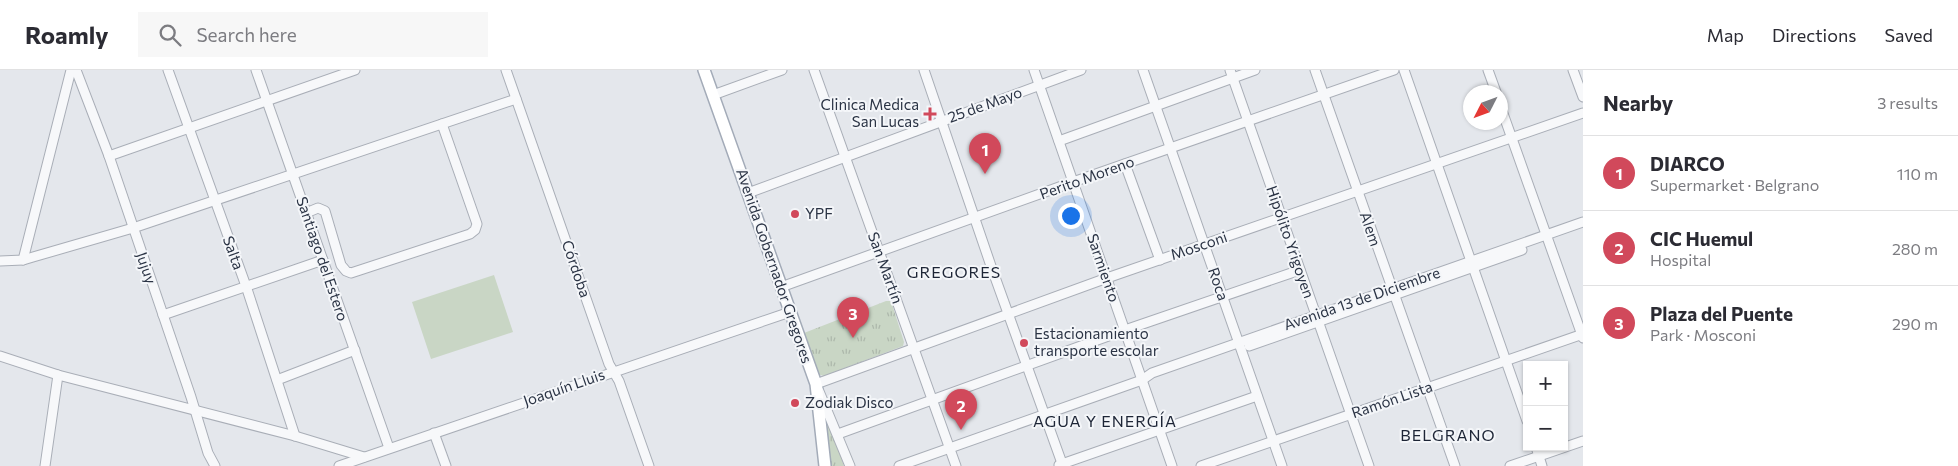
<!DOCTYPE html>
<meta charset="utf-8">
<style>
body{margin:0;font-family:Commissioner,sans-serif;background:#f7f7f7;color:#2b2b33}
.controls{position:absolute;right:15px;bottom:15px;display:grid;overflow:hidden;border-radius:0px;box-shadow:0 1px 4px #0004}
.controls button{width:45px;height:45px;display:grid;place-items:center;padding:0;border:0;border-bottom:1px solid #e1e1e2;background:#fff;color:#2b2b33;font:25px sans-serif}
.compass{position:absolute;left:1463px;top:15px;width:45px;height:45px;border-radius:50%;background:#fff;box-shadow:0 1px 4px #0004;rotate:228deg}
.you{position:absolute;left:1070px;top:145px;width:18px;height:18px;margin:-12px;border:4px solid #fff;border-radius:50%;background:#1a73e8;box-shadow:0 0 0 8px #1a73e833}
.badge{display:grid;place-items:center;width:32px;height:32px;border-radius:50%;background:#d1495b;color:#fff;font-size:16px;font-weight:700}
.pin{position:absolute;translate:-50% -41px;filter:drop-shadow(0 1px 2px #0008)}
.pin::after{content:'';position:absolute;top:26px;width:18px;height:15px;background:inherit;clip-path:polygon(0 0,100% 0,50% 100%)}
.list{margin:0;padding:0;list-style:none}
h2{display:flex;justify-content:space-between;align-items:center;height:65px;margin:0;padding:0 20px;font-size:21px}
h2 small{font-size:16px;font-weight:400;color:#7c7c81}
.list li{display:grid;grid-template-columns:32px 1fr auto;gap:15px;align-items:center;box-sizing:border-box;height:75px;padding:0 20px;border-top:1px solid #e1e1e2}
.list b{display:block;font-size:19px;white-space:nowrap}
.list p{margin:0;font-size:16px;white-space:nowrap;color:#7c7c81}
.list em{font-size:16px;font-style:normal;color:#7c7c81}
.icon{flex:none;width:28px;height:28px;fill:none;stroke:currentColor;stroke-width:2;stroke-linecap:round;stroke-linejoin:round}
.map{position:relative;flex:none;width:1583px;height:396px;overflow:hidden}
header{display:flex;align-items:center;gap:30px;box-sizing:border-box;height:70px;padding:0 25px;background:#fff;border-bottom:1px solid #e1e1e2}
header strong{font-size:24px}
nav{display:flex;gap:28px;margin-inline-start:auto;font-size:18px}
.search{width:350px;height:45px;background:#f7f7f7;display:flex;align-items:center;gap:12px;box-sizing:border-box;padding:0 18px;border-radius:0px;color:#7c7c81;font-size:19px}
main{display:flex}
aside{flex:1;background:#fff}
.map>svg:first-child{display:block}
.grass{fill:url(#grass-tufts)}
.pitch{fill:#c9d6c5}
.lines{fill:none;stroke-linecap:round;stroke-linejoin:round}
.minor-casing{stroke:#a9aeb7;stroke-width:11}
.major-casing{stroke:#a3abb8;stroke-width:14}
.minor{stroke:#f7f8fa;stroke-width:9}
.major{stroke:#fff;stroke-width:11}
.poi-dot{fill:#d1495b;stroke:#f4f6f9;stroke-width:2}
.labels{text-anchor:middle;stroke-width:4;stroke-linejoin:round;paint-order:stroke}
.poi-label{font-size:15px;fill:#2b3445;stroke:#f4f6f9;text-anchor:start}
.street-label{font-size:15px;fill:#2b3445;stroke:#f4f6f9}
.neighbourhood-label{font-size:16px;letter-spacing:1px;fill:#1d2536;stroke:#f4f6f9}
</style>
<header>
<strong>Roamly</strong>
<div class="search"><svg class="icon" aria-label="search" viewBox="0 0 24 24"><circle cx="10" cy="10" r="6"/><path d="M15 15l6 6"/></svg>Search here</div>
<nav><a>Map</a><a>Directions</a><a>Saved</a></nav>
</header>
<main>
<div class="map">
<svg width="1583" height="396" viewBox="0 0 1583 396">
<defs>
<pattern id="grass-tufts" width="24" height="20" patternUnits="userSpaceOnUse" patternTransform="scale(1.25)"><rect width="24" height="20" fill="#c9d6c5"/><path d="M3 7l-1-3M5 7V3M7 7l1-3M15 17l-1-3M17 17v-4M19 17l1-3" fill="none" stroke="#adb8ab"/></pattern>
</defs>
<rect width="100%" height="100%" fill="#e4e7ec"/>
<!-- grass -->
<g class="grass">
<polygon points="886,231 890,231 892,234 904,272 903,276 824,306 817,304 803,266 804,263"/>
<polygon points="822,335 825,339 844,396 829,396"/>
</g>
<!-- pitch -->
<polygon class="pitch" points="494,205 513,262 431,289 412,232"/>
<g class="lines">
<!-- minor casing -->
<g class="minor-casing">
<g id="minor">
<polyline points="76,0 109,86 191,327 208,383 215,396"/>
<polyline points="168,0 246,216 295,366"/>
<polyline points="256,0 389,378"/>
<polyline points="506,0 609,294 619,311 649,396"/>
<polyline points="814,0 956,396"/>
<polyline points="924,0 991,196 1063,396"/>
<polyline points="1034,0 1172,396"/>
<polyline points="1143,0 1282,396"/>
<polyline points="1230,0 1369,396"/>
<polyline points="1315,0 1455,396"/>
<polyline points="1404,0 1527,351"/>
<polyline points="1488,0 1496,22"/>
<polyline points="1573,0 1583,27"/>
<polyline points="713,25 782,0"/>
<polyline points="1500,35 1583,268"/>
<polyline points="1059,71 1255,0"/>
<polyline points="109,86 355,0"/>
<polyline points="1125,94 1160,190"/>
<polyline points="748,123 1081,0"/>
<polyline points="306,143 318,138 325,141 341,195 346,201 351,203 470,164 475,160 477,154 442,54"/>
<polyline points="23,190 71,0"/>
<polyline points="0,191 23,190 33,187 133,158 516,29"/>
<polyline points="781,217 1073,112 1394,0"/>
<polyline points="163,245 323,190"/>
<polyline points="1249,276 1522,180"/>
<polyline points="0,286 58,305 295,366 364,387"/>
<polyline points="277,310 355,280"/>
<polyline points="434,363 446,396"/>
<polyline points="838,364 1125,260 1300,200"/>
<polyline points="1536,377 1542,396"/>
<polyline points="1059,395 1257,326"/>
<polyline points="45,396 58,305"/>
<polyline points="339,396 790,242"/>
<polyline points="850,396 816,314 1107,208 1583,43"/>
<polyline points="899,396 1142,310 1152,303 1583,152"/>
<polyline points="1201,396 1583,264"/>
<polyline points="1510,396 1583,371"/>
</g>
</g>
<!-- major casing -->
<g class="major-casing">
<polyline id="major" points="704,0 816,314 825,396"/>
</g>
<!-- minor -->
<use href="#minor" class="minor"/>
<!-- major -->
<use href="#major" class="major"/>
</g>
<!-- markers -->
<g class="poi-dot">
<path d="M927.5 36.5h5v5h5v5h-5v5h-5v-5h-5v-5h5z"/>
<circle cx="795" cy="144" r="5"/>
<circle cx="1024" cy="273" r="5"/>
<circle cx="795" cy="333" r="5"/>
</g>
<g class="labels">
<!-- poi labels -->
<g class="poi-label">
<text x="919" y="40" text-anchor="end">Clinica Medica<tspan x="919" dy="17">San Lucas</tspan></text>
<text x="805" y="149">YPF</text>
<text x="1034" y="269">Estacionamiento<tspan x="1034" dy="17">transporte escolar</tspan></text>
<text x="805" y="338">Zodiak Disco</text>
</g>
<!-- street labels -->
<g class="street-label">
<text transform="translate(985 35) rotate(-20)" y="5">25 de Mayo</text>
<text transform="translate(1087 108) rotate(-20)" y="5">Perito Moreno</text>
<text transform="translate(1370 159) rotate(71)" y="5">Alem</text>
<text transform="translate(1290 172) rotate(71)" y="5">Hipólito Yrigoyen</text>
<text transform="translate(1199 176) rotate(-19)" y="5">Mosconi</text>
<text transform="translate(233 183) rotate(70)" y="5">Salta</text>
<text transform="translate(322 189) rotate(71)" y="5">Santiago del Estero</text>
<text transform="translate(774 196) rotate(71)" y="5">Avenida Gobernador Gregores</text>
<text transform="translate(146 198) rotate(71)" y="5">Jujuy</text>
<text transform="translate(885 198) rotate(70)" y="5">San Martín</text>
<text transform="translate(1103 198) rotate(71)" y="5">Sarmiento</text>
<text transform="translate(576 199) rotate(71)" y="5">Córdoba</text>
<text transform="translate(1218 214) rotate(71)" y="5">Roca</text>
<text transform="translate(1362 229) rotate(-19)" y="5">Avenida 13 de Diciembre</text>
<text transform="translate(564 318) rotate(-19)" y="5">Joaquín Lluis</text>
<text transform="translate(1392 330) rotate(-19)" y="5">Ramón Lista</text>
</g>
<!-- neighbourhood labels -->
<g class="neighbourhood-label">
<text x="954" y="208">GREGORES</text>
<text x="1105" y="357">AGUA Y ENERGÍA</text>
<text x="1448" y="371">BELGRANO</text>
</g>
</g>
</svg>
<div class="controls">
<button>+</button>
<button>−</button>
</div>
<svg class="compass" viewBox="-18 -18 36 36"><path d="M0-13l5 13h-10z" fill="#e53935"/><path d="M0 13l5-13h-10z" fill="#7c7c81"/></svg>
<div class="you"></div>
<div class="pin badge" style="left:985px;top:104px">1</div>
<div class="pin badge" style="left:961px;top:360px">2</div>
<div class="pin badge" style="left:853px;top:268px">3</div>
</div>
<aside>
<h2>Nearby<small>3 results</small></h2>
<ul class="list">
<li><span class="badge">1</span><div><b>DIARCO</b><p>Supermarket · Belgrano</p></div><em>110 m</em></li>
<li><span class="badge">2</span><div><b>CIC Huemul</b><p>Hospital</p></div><em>280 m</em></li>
<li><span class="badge">3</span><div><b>Plaza del Puente</b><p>Park · Mosconi</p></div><em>290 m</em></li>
</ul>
</aside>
</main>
